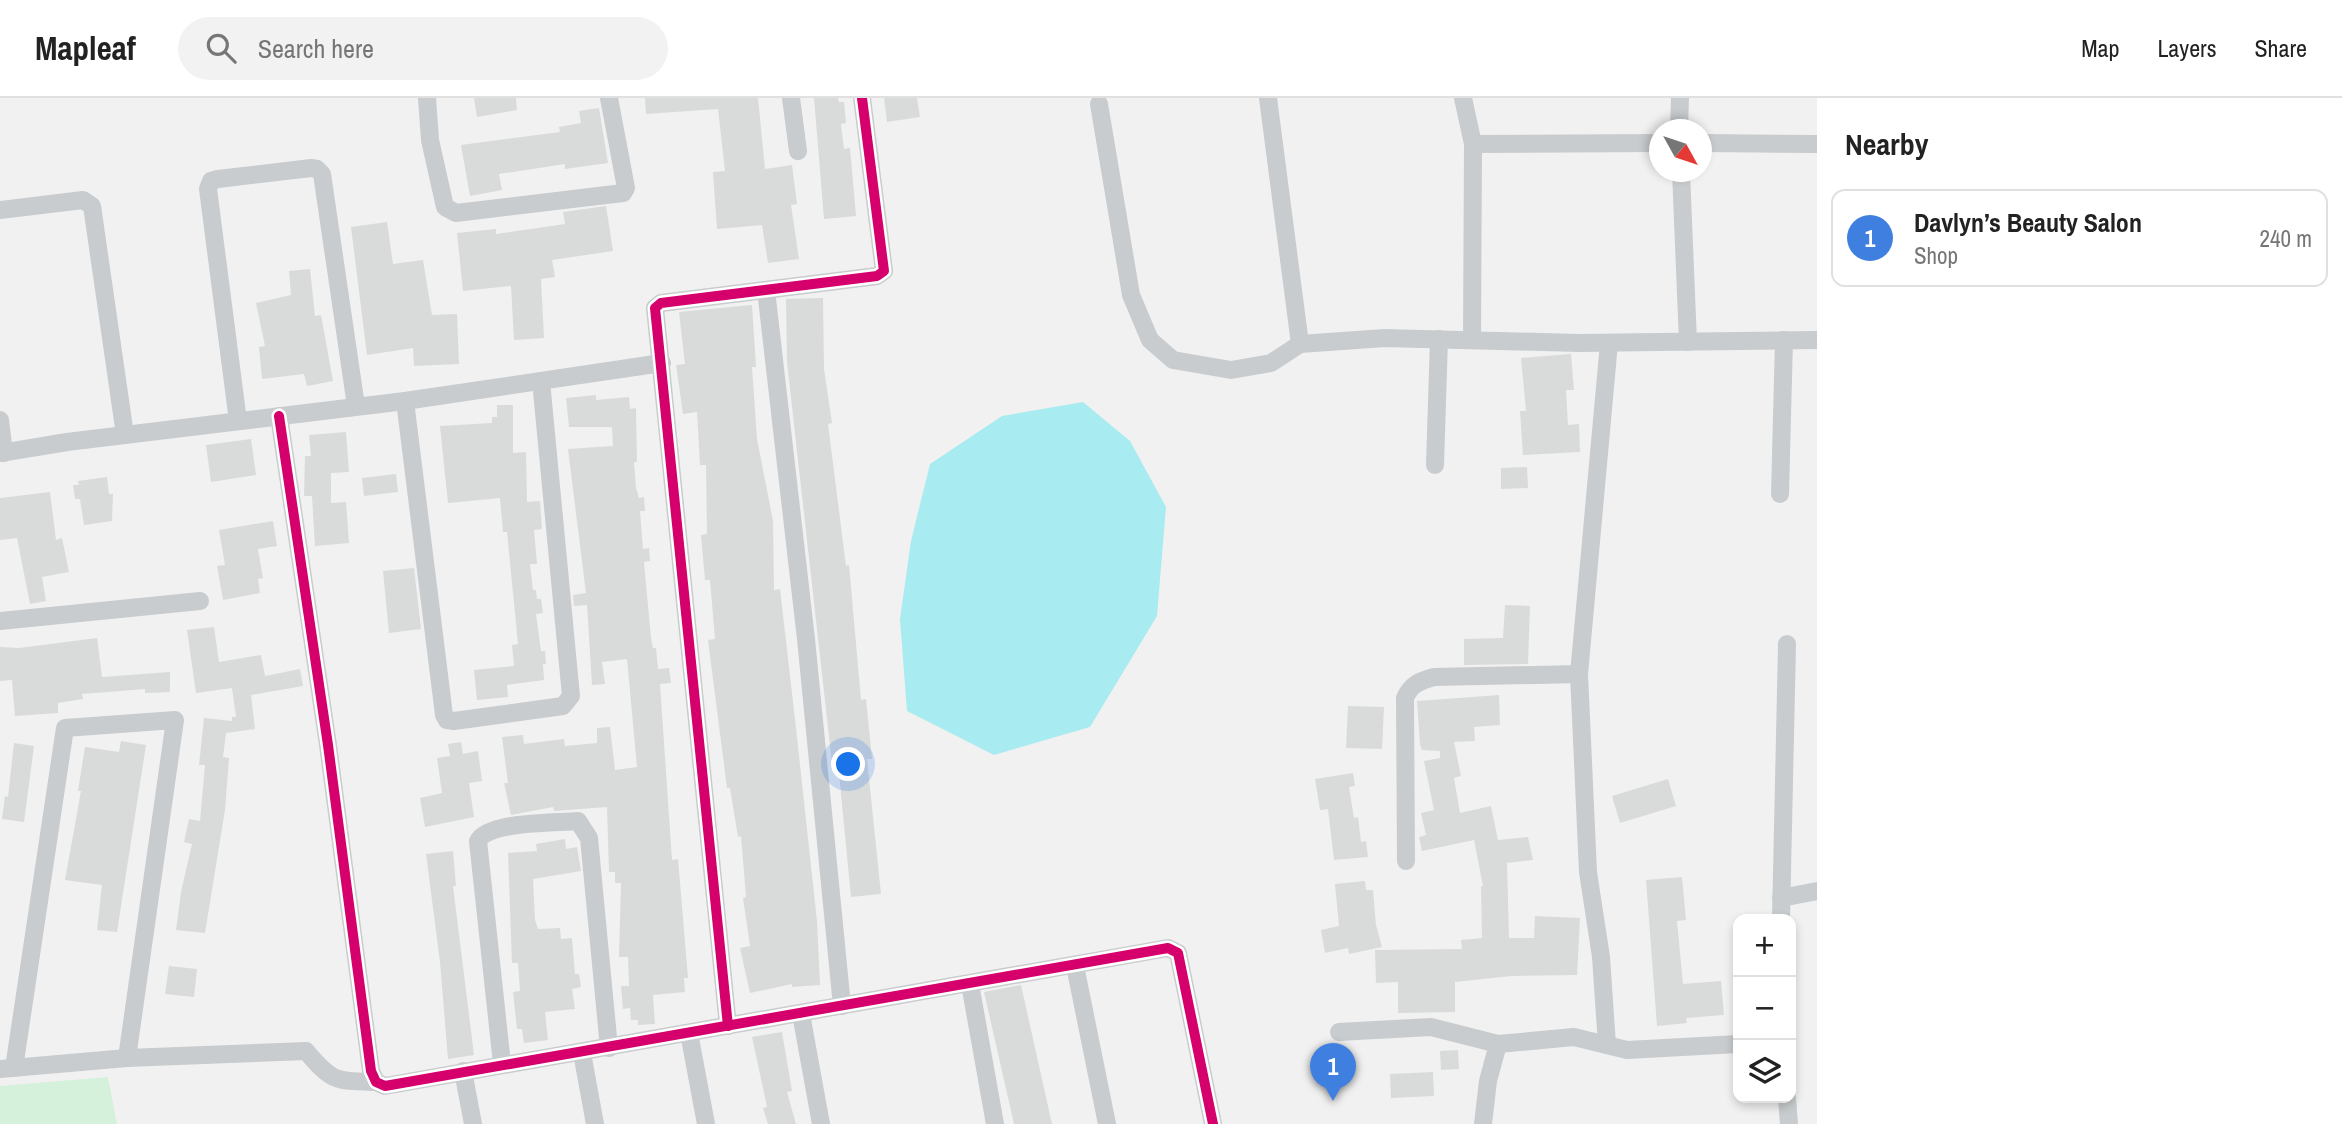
<!DOCTYPE html>
<meta charset="utf-8">
<style>
body{margin:0;font-family:"Archivo Narrow",sans-serif;background:#f2f2f2;color:#222}
.controls{position:absolute;right:21px;bottom:21px;display:grid;overflow:hidden;border-radius:14px;box-shadow:0 4px 10px #0003}
.controls button{width:63px;height:63px;display:grid;place-items:center;padding:0;border:0;border-bottom:2px solid #e0e0e0;background:#fff;color:#222;font:35px sans-serif}
.compass{position:absolute;left:1649px;top:21px;width:63px;height:63px;border-radius:50%;background:#fff;box-shadow:0 4px 10px #0003;rotate:130deg}
.you{position:absolute;left:849px;top:667px;width:24px;height:24px;margin:-18px;border:5px solid #fff;border-radius:50%;background:#1a73e8;box-shadow:0 0 0 10px #1a73e833}
.badge{display:grid;place-items:center;width:46px;height:46px;border-radius:50%;background:#838d92;color:#fff;font-size:23px;font-weight:700}
.pin{position:absolute;translate:-50% -58px;filter:drop-shadow(0 2px 4px #0008)}
.pin::after{content:'';position:absolute;top:37px;width:24px;height:21px;background:inherit;clip-path:polygon(0 0,100% 0,50% 100%)}
.list{margin:0;padding:0;list-style:none}
h2{display:flex;justify-content:space-between;align-items:center;height:91px;margin:0;padding:0 28px;font-size:30px}
h2 small{font-size:23px;font-weight:400;color:#767676}
.list li{display:grid;grid-template-columns:46px 1fr auto;gap:21px;align-items:center;box-sizing:border-box;height:98px;margin:0 14px 14px;padding:0 14px;border:2px solid #e0e0e0;border-radius:14px}
.list b{display:block;font-size:26px;white-space:nowrap}
.list p{margin:0;font-size:23px;white-space:nowrap;color:#767676}
.list em{font-size:23px;font-style:normal;color:#767676}
.icon{flex:none;width:38px;height:38px;fill:none;stroke:currentColor;stroke-width:2;stroke-linecap:round;stroke-linejoin:round}
.map{position:relative;flex:none;width:1817px;height:1026px;overflow:hidden}
header{display:flex;align-items:center;gap:42px;box-sizing:border-box;height:98px;padding:0 35px;background:#fff;border-bottom:2px solid #e0e0e0}
header strong{font-size:33px}
nav{display:flex;gap:38px;margin-inline-start:auto;font-size:24px}
.search{width:490px;height:63px;background:#f2f2f2;display:flex;align-items:center;gap:18px;box-sizing:border-box;padding:0 24px;border-radius:38px;color:#767676;font-size:26px}
main{display:flex}
aside{flex:1;background:#fff}
.map>svg:first-child{display:block}
.green{fill:#d5f1dc}
.water{fill:#a8ebf0}
.building{fill:#d9dada}
.lines{fill:none;stroke-linecap:round;stroke-linejoin:round}
.minor{stroke:#c8ccce;stroke-width:18}
.cycleway-casing{stroke:#fff;stroke-width:15}
.cycleway{stroke:#d6006c;stroke-width:10}
</style>
<header>
<strong>Mapleaf</strong>
<div class="search"><svg class="icon" aria-label="search" viewBox="0 0 24 24"><circle cx="10" cy="10" r="6"/><path d="M15 15l6 6"/></svg>Search here</div>
<nav><a>Map</a><a>Layers</a><a>Share</a></nav>
</header>
<main>
<div class="map">
<svg width="1817" height="1026" viewBox="0 0 1817 1026">
<rect width="100%" height="100%" fill="#f2f1f1"/>
<!-- green -->
<polygon class="green" points="108,979 117,1026 0,1026 0,988"/>
<!-- water -->
<polygon class="water" points="1083,304 1130,343 1166,409 1157,518 1090,629 994,657 907,613 900,521 911,443 930,366 1002,318"/>
<!-- building -->
<g class="building">
<polygon points="474,0 516,0 517,12 477,19"/>
<polygon points="645,0 758,0 765,71 792,67 797,106 791,107 799,161 768,165 762,127 717,131 713,74 725,73 718,11 646,16"/>
<polygon points="814,0 838,0 839,4 844,4 846,25 841,26 844,51 850,50 856,118 824,121"/>
<polygon points="884,0 917,0 920,19 887,24"/>
<polygon points="599,10 608,65 565,71 565,66 499,76 502,92 470,98 461,47 560,34 559,29 581,25 579,13"/>
<polygon points="606,108 613,153 552,162 555,179 541,181 544,240 514,242 511,188 463,193 457,135 496,131 496,136 565,126 563,114"/>
<polygon points="387,124 393,166 423,162 432,217 457,216 459,266 414,268 413,250 367,257 351,129"/>
<polygon points="310,171 315,218 321,217 333,283 307,288 304,276 262,281 259,249 265,248 256,205 291,197 289,173"/>
<polygon points="823,200 824,271 832,325 828,326 846,468 849,467 861,602 866,601 872,661 867,661 881,796 851,799 838,665 832,665 787,264 786,201"/>
<polygon points="752,207 756,269 752,269 757,341 773,423 774,492 780,491 796,630 817,823 820,887 792,889 792,886 750,895 740,850 750,848 743,800 746,799 741,738 738,739 730,690 727,690 708,542 715,541 710,482 705,482 701,437 707,436 706,367 700,367 697,314 683,316 676,267 685,266 679,214"/>
<polygon points="1571,256 1574,292 1566,292 1568,327 1579,326 1580,354 1523,357 1520,313 1526,313 1521,260"/>
<polygon points="596,297 596,302 629,299 630,311 636,310 637,364 634,364 636,390 639,400 644,399 645,413 640,413 643,451 649,450 650,463 644,464 651,540 653,550 656,550 658,571 669,570 671,585 660,586 672,762 678,761 688,880 684,880 685,894 653,897 655,926 638,927 638,922 631,922 630,910 623,911 621,888 629,888 628,859 619,859 621,785 615,785 615,774 609,774 607,709 554,713 553,709 511,717 504,685 508,685 502,639 523,637 524,646 564,641 565,648 597,645 597,630 610,629 615,672 637,669 627,561 602,564 605,586 592,587 587,507 574,508 573,497 586,495 568,351 613,348 612,329 569,329 566,300"/>
<polygon points="497,307 513,307 513,355 526,354 527,404 540,403 542,431 534,432 537,466 530,466 533,492 536,492 537,501 541,501 543,515 536,516 541,553 545,553 546,566 543,566 544,582 507,587 508,599 477,602 474,572 514,568 512,547 518,546 507,434 503,434 500,400 448,405 440,328 492,325 492,319 497,319"/>
<polygon points="346,334 349,374 331,375 331,405 346,404 349,445 315,448 312,398 304,398 305,358 311,358 309,337"/>
<polygon points="251,341 256,377 211,384 206,347"/>
<polygon points="1527,369 1528,390 1501,391 1501,370"/>
<polygon points="396,376 398,394 364,398 362,380"/>
<polygon points="107,379 109,396 113,396 112,423 84,427 80,401 75,401 73,387 79,387 78,383"/>
<polygon points="50,394 56,442 62,440 69,474 42,479 46,503 30,506 17,440 0,442 0,400"/>
<polygon points="273,423 277,448 258,451 263,480 258,481 260,495 223,502 217,468 225,467 219,432"/>
<polygon points="414,470 421,531 389,535 383,473"/>
<polygon points="1505,507 1530,508 1528,566 1464,567 1464,541 1503,540"/>
<polygon points="214,529 219,564 261,557 265,578 300,571 303,588 251,597 255,631 226,635 223,659 229,660 225,712 205,835 176,832 181,794 192,746 184,744 189,721 200,723 205,667 199,667 204,620 232,623 232,619 236,619 232,590 196,595 187,532"/>
<polygon points="97,540 102,579 170,574 170,594 145,595 145,591 82,596 83,601 58,605 58,615 15,618 12,582 0,583 0,549 19,550"/>
<polygon points="1499,597 1500,627 1474,629 1475,643 1454,644 1461,678 1454,680 1460,715 1491,708 1498,742 1528,739 1533,762 1507,765 1509,840 1534,840 1535,818 1580,820 1577,877 1511,878 1455,884 1455,914 1398,915 1398,884 1376,885 1375,852 1462,851 1461,842 1482,840 1481,788 1483,788 1474,742 1422,753 1419,739 1426,737 1421,715 1434,712 1424,663 1440,660 1440,653 1422,652 1420,647 1417,603"/>
<polygon points="1348,608 1384,609 1382,651 1346,650"/>
<polygon points="121,643 146,647 117,834 97,832 102,787 65,782 81,693 78,693 85,649 119,654"/>
<polygon points="461,644 463,656 478,653 482,683 469,685 474,719 425,729 420,700 442,695 437,660 450,658 448,646"/>
<polygon points="14,645 34,648 24,724 2,721 5,698 8,699"/>
<polygon points="1353,675 1355,688 1349,689 1354,720 1358,719 1361,744 1366,743 1368,759 1334,762 1328,711 1320,712 1315,681"/>
<polygon points="1668,681 1676,708 1620,725 1612,698"/>
<polygon points="565,741 566,751 577,749 581,773 533,781 535,822 538,831 560,830 561,841 572,840 575,876 579,876 581,889 572,891 575,911 545,914 548,942 524,945 522,931 517,931 513,894 520,893 518,865 512,865 508,755 537,753 536,746"/>
<polygon points="453,753 456,788 453,788 474,957 448,961 440,864 426,756"/>
<polygon points="1682,779 1686,822 1677,823 1683,886 1721,883 1724,917 1686,920 1687,925 1657,928 1646,782"/>
<polygon points="1365,783 1366,792 1373,792 1376,827 1382,849 1349,856 1348,850 1325,855 1321,832 1339,828 1335,786"/>
<polygon points="169,868 197,871 194,899 165,896"/>
<polygon points="1021,887 1052,1026 1014,1026 984,894"/>
<polygon points="782,934 792,993 787,994 796,1026 768,1026 763,1010 767,1009 752,939"/>
<polygon points="1458,952 1459,971 1441,972 1440,953"/>
<polygon points="1433,974 1434,998 1391,1000 1390,976"/>
</g>
<g class="lines">
<!-- minor -->
<g class="minor">
<polyline points="427,0 430,42 445,109 456,115 623,95 626,90 609,0"/>
<polyline points="791,0 798,53"/>
<polyline points="1268,0 1300,246 1385,240 1579,245 1817,242"/>
<polyline points="1463,0 1473,46 1472,242"/>
<polyline points="1099,6 1131,197 1150,242 1173,262 1231,272 1271,265 1300,246"/>
<polyline points="1679,32 1680,0"/>
<polyline points="1702,45 1817,46"/>
<polyline points="1473,46 1660,45"/>
<polyline points="1681,74 1688,244"/>
<polyline points="0,112 83,102 92,108 125,337"/>
<polyline points="766,192 806,541 842,908"/>
<polyline points="405,303 444,617 447,622 454,623 563,608 571,598 541,283"/>
<polyline points="279,318 328,647 371,973 376,984 385,988 1168,850 1178,855 1213,1026"/>
<polyline points="0,322 4,355"/>
<polyline points="238,323 208,91 211,83 218,81 311,70 317,71 322,76 356,308"/>
<polyline points="0,355 67,344 405,303 662,265"/>
<polyline points="1435,367 1439,241"/>
<polyline points="1780,396 1784,242"/>
<polyline points="0,523 200,503"/>
<path d="M1406 763 1405 600C1411 586 1420 583 1434 579L1579 576"/>
<polyline points="1781,800 1817,793"/>
<polyline points="1781,821 1787,546"/>
<polyline points="1075,868 1107,1026"/>
<polyline points="970,886 995,1026"/>
<polyline points="801,916 821,1026"/>
<polyline points="728,928 655,210 661,205 877,178 884,173 862,0"/>
<polyline points="1339,934 1431,929 1498,946 1574,939 1627,952 1738,946"/>
<polyline points="689,935 706,1026"/>
<polyline points="1607,947 1601,859 1588,774 1579,576 1609,245"/>
<polyline points="582,955 595,1026"/>
<path d="M502 966 478 743C489 723 555 725 578 723L589 740 609 950"/>
<polyline points="14,970 65,630 175,622 127,960"/>
<path d="M0 971 127 960 306 953C332 984 335 983 376 984"/>
<polyline points="463,973 473,1026"/>
<polyline points="1787,1000 1789,1026"/>
<polyline points="1483,1026 1488,983 1498,946"/>
</g>
<!-- cycleway casing -->
<g class="cycleway-casing">
<g id="cycleway">
<polyline points="279,318 328,647 371,973 376,984 385,988 1168,850 1178,855 1213,1026"/>
<polyline points="728,928 655,210 661,205 877,178 884,173 862,0"/>
</g>
</g>
<!-- cycleway -->
<use href="#cycleway" class="cycleway"/>
</g>
</svg>
<div class="controls">
<button>+</button>
<button>−</button>
<button><svg class="icon" aria-label="layers" viewBox="0 0 24 24"><path d="M12 4l9 5-9 5-9-5zM3 14l9 5 9-5"/></svg></button>
</div>
<svg class="compass" viewBox="-18 -18 36 36"><path d="M0-13l5 13h-10z" fill="#e53935"/><path d="M0 13l5-13h-10z" fill="#767676"/></svg>
<div class="you"></div>
<div class="pin badge" style="left:1333px;top:1003px;background:#3f7fe0">1</div>
</div>
<aside>
<h2>Nearby<small></small></h2>
<ul class="list">
<li><span class="badge" style="background:#3f7fe0">1</span><div><b>Davlyn’s Beauty Salon</b><p>Shop</p></div><em>240 m</em></li>
</ul>
</aside>
</main>
